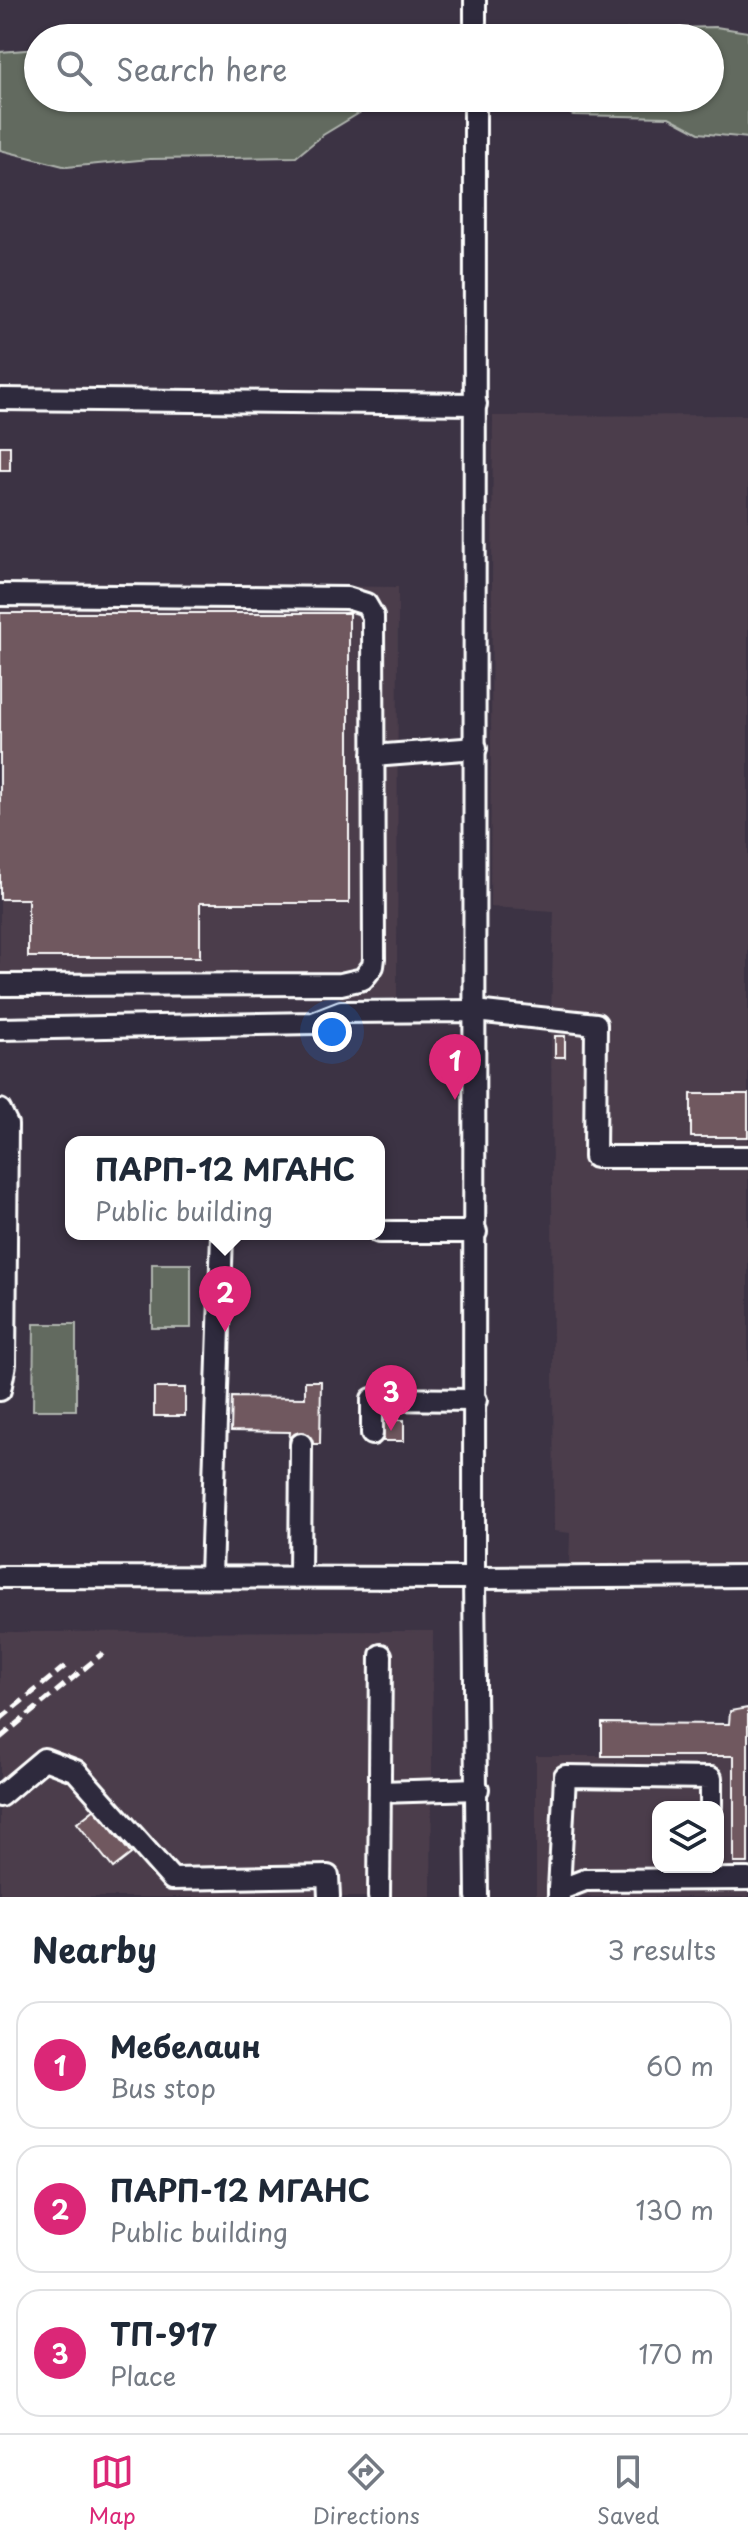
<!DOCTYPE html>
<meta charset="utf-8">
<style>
body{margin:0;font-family:"Playpen Sans",sans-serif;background:#f2f2f3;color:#1f2937}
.controls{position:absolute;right:24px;bottom:24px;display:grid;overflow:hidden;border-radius:16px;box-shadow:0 2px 6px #0004}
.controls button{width:72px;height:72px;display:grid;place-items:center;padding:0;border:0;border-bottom:2px solid #e0e1e3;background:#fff;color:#1f2937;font:40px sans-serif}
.you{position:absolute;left:332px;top:1032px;width:28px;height:28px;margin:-20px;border:6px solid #fff;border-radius:50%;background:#1a73e8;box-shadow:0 0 0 12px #1a73e833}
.badge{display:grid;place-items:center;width:52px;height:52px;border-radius:50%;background:#db2777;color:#fff;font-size:26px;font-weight:700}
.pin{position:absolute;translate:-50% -66px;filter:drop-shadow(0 2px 4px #0008)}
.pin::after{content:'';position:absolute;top:42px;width:28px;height:24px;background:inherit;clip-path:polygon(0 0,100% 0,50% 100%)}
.popup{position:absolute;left:65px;top:1136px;width:320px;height:104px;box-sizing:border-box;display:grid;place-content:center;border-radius:16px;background:#fff;filter:drop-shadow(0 2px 6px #0005);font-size:26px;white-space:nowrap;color:#747a83}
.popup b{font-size:30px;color:#1f2937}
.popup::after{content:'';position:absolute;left:50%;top:100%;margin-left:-16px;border:16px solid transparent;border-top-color:#fff}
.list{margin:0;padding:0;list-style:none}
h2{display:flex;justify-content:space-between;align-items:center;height:104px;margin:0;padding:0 32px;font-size:34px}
h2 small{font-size:26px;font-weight:400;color:#747a83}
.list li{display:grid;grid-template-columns:52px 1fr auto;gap:24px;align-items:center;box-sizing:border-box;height:128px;margin:0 16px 16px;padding:0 16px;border:2px solid #e0e1e3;border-radius:24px}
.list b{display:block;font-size:30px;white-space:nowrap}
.list p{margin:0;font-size:26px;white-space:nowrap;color:#747a83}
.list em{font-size:26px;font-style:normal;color:#747a83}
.icon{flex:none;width:44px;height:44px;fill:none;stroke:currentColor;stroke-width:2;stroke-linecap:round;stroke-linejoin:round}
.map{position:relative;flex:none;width:748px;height:1897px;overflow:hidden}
.search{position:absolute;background:#fff;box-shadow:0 2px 6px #0004;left:24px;right:24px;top:24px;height:88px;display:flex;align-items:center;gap:20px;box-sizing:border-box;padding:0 28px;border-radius:44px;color:#747a83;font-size:30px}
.sheet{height:536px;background:#fff}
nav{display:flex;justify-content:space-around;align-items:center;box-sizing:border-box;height:112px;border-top:2px solid #e0e1e3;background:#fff;font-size:22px;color:#747a83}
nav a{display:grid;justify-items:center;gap:4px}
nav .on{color:#db2777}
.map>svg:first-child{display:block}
.built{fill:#4b3e4c;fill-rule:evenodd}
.green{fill:#626b5f;stroke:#b0b5af;stroke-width:2}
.building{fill:#6f585f;stroke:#fff;stroke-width:2}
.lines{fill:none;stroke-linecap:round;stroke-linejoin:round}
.minor-casing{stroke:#fff;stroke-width:26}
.minor{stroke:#2f2a3d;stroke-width:20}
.rail{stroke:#fff;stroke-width:5;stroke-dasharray:12 6;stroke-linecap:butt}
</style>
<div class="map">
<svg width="748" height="1897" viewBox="0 0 748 1897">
<rect width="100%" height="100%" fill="#3c3344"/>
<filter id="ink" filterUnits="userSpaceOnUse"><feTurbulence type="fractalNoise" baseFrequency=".0125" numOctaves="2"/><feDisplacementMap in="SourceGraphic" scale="16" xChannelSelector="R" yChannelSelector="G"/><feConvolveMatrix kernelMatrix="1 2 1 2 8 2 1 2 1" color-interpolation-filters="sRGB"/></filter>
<g filter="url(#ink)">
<!-- built -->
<g class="built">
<polygon points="748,415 748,1564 569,1565 570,1533 554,1531 551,1017 554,911 490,907 493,416"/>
<polygon points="0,583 398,587 397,998 0,997"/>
<polygon points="433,1631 431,1897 0,1897 0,1632"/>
<path d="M748 1708V1897H536V1756H601L602 1723 729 1724 730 1711ZM658 1807H718V1867H658Z"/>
</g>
<!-- green -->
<g class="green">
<polygon points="716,27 748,32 748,138 699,133 669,117 573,115 550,103 549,98 710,98 710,38 583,38 631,29"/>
<polygon points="38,49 38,98 384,98 323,135 296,157 150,159 67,167 0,150 0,52"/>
<rect x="152" y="1264" width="39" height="64"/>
<polygon points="34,1324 76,1324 76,1410 33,1410"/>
</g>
<!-- building -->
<g class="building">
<rect x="0" y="446" width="10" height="24"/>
<polygon points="0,613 349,613 349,903 200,903 200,957 28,957 28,899 0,899"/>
<rect x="555" y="1036" width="10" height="21"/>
<rect x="691" y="1094" width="57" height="43"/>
<polygon points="305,1381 321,1381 320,1444 289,1444 290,1432 231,1431 232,1397 305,1398"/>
<rect x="154" y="1388" width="31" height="28"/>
<polygon points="378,1420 404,1420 404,1441 379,1441"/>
<polygon points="748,1708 748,1863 734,1863 734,1756 602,1756 602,1723 729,1724 730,1711"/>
<polygon points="95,1809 131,1854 113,1868 77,1823"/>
</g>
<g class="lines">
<!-- minor casing -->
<g class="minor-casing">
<g id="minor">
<polyline points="475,0 475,38"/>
<polyline points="475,98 474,1578 748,1576"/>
<polyline points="0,399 476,404"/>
<polyline points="0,595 347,598 366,604 373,616 374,958 373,966 363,979 341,984 0,985"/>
<polyline points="373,756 476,748"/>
<polyline points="0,1029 313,1023 341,1012 475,1011 596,1024 595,1157 748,1157"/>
<polyline points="0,1110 7,1124 5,1364 0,1390"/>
<polyline points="379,1232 476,1232"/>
<polyline points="372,1434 372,1399 476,1400"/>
<polyline points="211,1576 222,1234"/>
<polyline points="0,1577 474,1578 477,1897"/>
<polyline points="300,1577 301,1444"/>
<polyline points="380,1792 478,1789"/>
<polyline points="0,1796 44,1759 76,1771 172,1879 328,1876 329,1897"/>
<polyline points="559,1890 565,1776 711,1778 711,1807"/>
<polyline points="379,1897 381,1655"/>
<polyline points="559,1897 559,1890 585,1880 748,1879"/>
</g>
</g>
<!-- minor -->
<use href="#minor" class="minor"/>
<!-- rail -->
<g class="rail">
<polyline points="0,1719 69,1663"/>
<polyline points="0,1738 103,1653"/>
</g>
</g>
</g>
</svg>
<div class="controls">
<button><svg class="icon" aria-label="layers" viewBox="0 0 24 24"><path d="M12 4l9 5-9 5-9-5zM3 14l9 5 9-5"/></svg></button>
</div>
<div class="you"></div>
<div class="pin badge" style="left:455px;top:1100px">1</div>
<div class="pin badge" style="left:225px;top:1332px">2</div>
<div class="popup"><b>ПАРП-12 МГАНС</b>Public building</div>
<div class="pin badge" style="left:391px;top:1431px">3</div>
<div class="search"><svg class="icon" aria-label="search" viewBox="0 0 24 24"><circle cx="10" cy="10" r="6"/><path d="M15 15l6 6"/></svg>Search here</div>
</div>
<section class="sheet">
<h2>Nearby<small>3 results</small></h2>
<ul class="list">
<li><span class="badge">1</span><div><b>Мебелаин</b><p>Bus stop</p></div><em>60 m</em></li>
<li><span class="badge">2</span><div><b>ПАРП-12 МГАНС</b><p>Public building</p></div><em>130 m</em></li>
<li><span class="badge">3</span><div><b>ТП-917</b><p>Place</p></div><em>170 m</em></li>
</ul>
</section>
<nav>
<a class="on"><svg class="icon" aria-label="map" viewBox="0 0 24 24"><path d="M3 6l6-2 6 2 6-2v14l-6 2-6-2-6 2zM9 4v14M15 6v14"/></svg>Map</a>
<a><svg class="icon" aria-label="directions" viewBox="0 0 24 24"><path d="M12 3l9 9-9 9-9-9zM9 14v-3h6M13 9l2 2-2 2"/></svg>Directions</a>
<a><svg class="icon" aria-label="saved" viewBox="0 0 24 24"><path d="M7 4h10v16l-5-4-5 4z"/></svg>Saved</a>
</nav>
